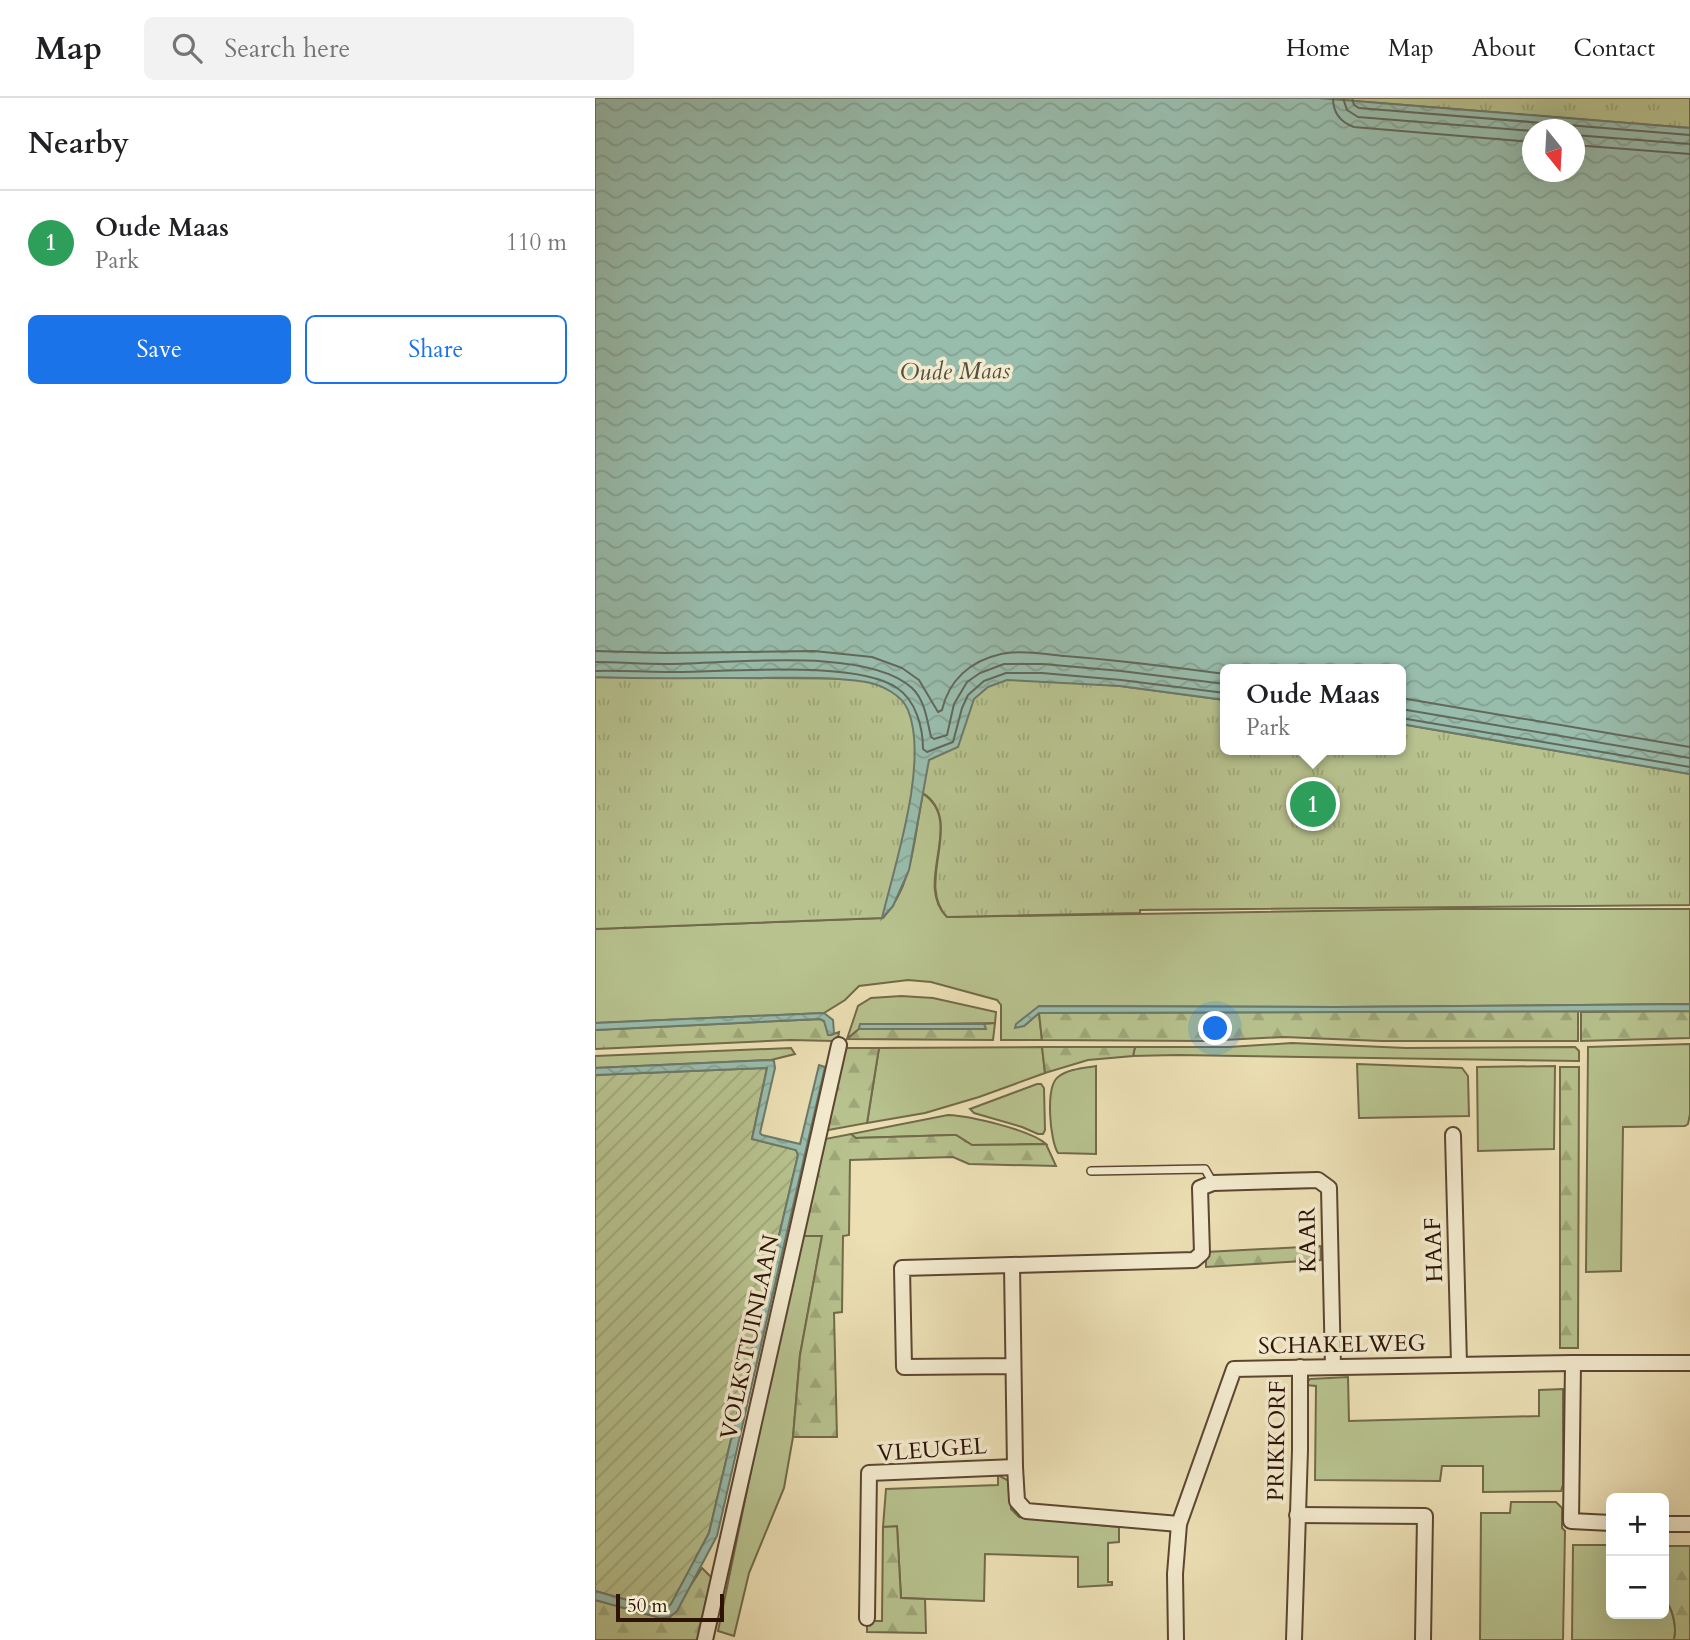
<!DOCTYPE html>
<meta charset="utf-8">
<style>
body{margin:0;font-family:Cardo,serif;background:#f2f2f2;color:#202124}
.controls{position:absolute;right:21px;bottom:21px;display:grid;overflow:hidden;border-radius:10px;box-shadow:0 7px 28px #0002}
.controls button{width:63px;height:63px;display:grid;place-items:center;padding:0;border:0;border-bottom:2px solid #e0e0e0;background:#fff;color:#202124;font:35px sans-serif}
.compass{position:absolute;left:927px;top:21px;width:63px;height:63px;border-radius:50%;background:#fff;box-shadow:0 7px 28px #0002;rotate:162deg}
.scale{position:absolute;left:21px;bottom:18px;width:108px;box-sizing:border-box;padding-left:7px;border:4px solid #2c1306;border-top:0;font-size:19px;line-height:24px;white-space:nowrap;color:#2c1306;-webkit-text-stroke:5px #f3eace;paint-order:stroke}
.you{position:absolute;left:621px;top:931px;width:24px;height:24px;margin:-18px;border:5px solid #fff;border-radius:50%;background:#1a73e8;box-shadow:0 0 0 10px #1a73e833}
.badge{display:grid;place-items:center;width:46px;height:46px;border-radius:50%;background:#1a73e8;color:#fff;font-size:23px;font-weight:700}
.pin{position:absolute;translate:-50% -50%;border:4px solid #fff;box-shadow:0 2px 7px #0006}
.popup{position:absolute;left:625px;top:566px;width:186px;height:91px;box-sizing:border-box;display:grid;place-content:center;border-radius:10px;background:#fff;filter:drop-shadow(0 2px 5px #0005);font-size:23px;white-space:nowrap;color:#757577}
.popup b{font-size:26px;color:#202124}
.popup::after{content:'';position:absolute;left:50%;top:100%;margin-left:-14px;border:14px solid transparent;border-top-color:#fff}
.list{margin:0;padding:0;list-style:none}
h2{display:flex;justify-content:space-between;align-items:center;height:91px;margin:0;padding:0 28px;font-size:30px}
h2 small{font-size:23px;font-weight:400;color:#757577}
.list li{display:grid;grid-template-columns:46px 1fr auto;gap:21px;align-items:center;box-sizing:border-box;height:105px;padding:0 28px;border-top:2px solid #e0e0e0}
.list b{display:block;font-size:26px;white-space:nowrap}
.list p{margin:0;font-size:23px;white-space:nowrap;color:#757577}
.list em{font-size:23px;font-style:normal;color:#757577}
.actions{display:flex;gap:14px;padding:21px 28px}
.actions a{flex:1;padding:16px 0;border:2px solid #1a73e8;border-radius:10px;text-align:center;font-size:24px;color:#1a73e8}
.actions .main{background:#1a73e8;color:#fff}
.icon{flex:none;width:38px;height:38px;fill:none;stroke:currentColor;stroke-width:2;stroke-linecap:round;stroke-linejoin:round}
.map{position:relative;flex:none;width:1095px;height:1542px;overflow:hidden}
header{display:flex;align-items:center;gap:42px;box-sizing:border-box;height:98px;padding:0 35px;background:#fff;border-bottom:2px solid #e0e0e0}
header strong{font-size:33px}
nav{display:flex;gap:38px;margin-inline-start:auto;font-size:24px}
.search{width:490px;height:63px;background:#f2f2f2;display:flex;align-items:center;gap:18px;box-sizing:border-box;padding:0 24px;border-radius:10px;color:#757577;font-size:26px}
main{display:flex}
aside{flex:1;background:#fff}
.map>svg:first-child{display:block}
.grass{fill:#b7c28e;stroke:#726a4a;stroke-width:2}
.forest{fill:url(#forest-firs);stroke:#726a4a;stroke-width:2}
.park{fill:url(#park-tufts);stroke:#726a4a;stroke-width:2}
.garden{fill:url(#garden-furrows);stroke:#726a4a;stroke-width:2}
.water{fill:url(#water-waves);stroke:#6d796a;stroke-width:2;fill-rule:evenodd}
.lines{fill:none;stroke-linecap:round;stroke-linejoin:round}
.shore{stroke:#62685a;stroke-width:2}
.service-casing{stroke:#5c4632;stroke-width:10}
.minor-casing{stroke:#5c4632;stroke-width:18}
.service{stroke:#f3eace;stroke-width:7}
.minor{stroke:#f3eace;stroke-width:14}
.labels{text-anchor:middle;stroke-width:7;stroke-linejoin:round;paint-order:stroke}
.street-label{font-size:23px;fill:#2c1306;stroke:#f3eace}
.water-label{font-size:24px;font-style:italic;fill:#524e40;stroke:#f3eace}
</style>
<header>
<strong>Map</strong>
<div class="search"><svg class="icon" aria-label="search" viewBox="0 0 24 24"><circle cx="10" cy="10" r="6"/><path d="M15 15l6 6"/></svg>Search here</div>
<nav><a>Home</a><a>Map</a><a>About</a><a>Contact</a></nav>
</header>
<main>
<aside>
<h2>Nearby<small></small></h2>
<ul class="list">
<li><span class="badge" style="background:#2e9e5b">1</span><div><b>Oude Maas</b><p>Park</p></div><em>110 m</em></li>
</ul>
<div class="actions"><a class="main">Save</a><a>Share</a></div>
</aside>
<div class="map">
<svg width="1095" height="1542" viewBox="0 0 1095 1542">
<defs>
<pattern id="forest-firs" width="22" height="20" patternUnits="userSpaceOnUse" patternTransform="scale(1.75)"><rect width="22" height="20" fill="#b7c28e"/><path d="M5 1l3.5 6h-7zM16 11l3.5 6h-7z" fill="#9ea679"/></pattern>
<pattern id="park-tufts" width="24" height="20" patternUnits="userSpaceOnUse" patternTransform="scale(1.75)"><rect width="24" height="20" fill="#b7c28e"/><path d="M3 7l-1-3M5 7V3M7 7l1-3M15 17l-1-3M17 17v-4M19 17l1-3" fill="none" stroke="#9ea679"/></pattern>
<pattern id="garden-furrows" width="10" height="10" patternUnits="userSpaceOnUse" patternTransform="scale(1.75)"><rect width="10" height="10" fill="#b7c28e"/><path d="M-1 1l2-2M0 10L10 0M9 11l2-2" fill="none" stroke="#9ea679"/></pattern>
<pattern id="water-waves" width="16" height="10" patternUnits="userSpaceOnUse" patternTransform="scale(1.75)"><rect width="16" height="10" fill="#99bdad"/><path d="M0 5q4-4 8 0t8 0" fill="none" stroke="#84a293"/></pattern>
</defs>
<rect width="100%" height="100%" fill="#ecdfb4"/>
<filter id="stains"><feTurbulence type="fractalNoise" baseFrequency=".00286" numOctaves="4"/><feColorMatrix values="0 0 0 0 .2 0 0 0 0 .09 0 0 0 0 .02 0 0 0 .5 -.17"/></filter>
<radialGradient id="worn" r=".72"><stop offset=".6" stop-color="#630" stop-opacity="0"/><stop offset="1" stop-color="#630" stop-opacity=".3"/></radialGradient>
<!-- grass -->
<g class="grass">
<path d="M327 695C372 724 317 784 352 819L849 811H1095V906L741 909 444 908 429 928 444 915 447 942H406V907L402 902 336 884 313 882 264 888 250 902 229 915 0 925V831L287 820 298 808Z"/>
<polygon points="306,898 338,900 401,914 400,925 265,927 264,931 252,941 263,908 276,900"/>
<polygon points="697,945 811,950 980,949 984,953 984,963 582,957 538,958 540,949 634,949"/>
<polygon points="1095,946 1095,1016 1093,1026 1090,1028 1028,1029 1026,1173 991,1174 993,949"/>
<polygon points="447,949 450,975 384,999 330,1015 272,1025 284,950"/>
<polygon points="196,950 200,956 176,962 0,970 0,958"/>
<polygon points="762,966 867,970 873,978 874,1018 764,1020"/>
<path d="M501 968V1056L463 1055C455 1043 450 989 463 979 473 971 489 970 501 968Z"/>
<polygon points="960,968 959,1051 883,1053 882,969"/>
<polygon points="442,986 446,986 449,990 450,1032 448,1036 443,1036 427,1029 379,1015 375,1011"/>
<path d="M353 1017C375 1018 436 1032 451 1046L377 1047 361 1037 260 1040 256 1036Z"/>
<polygon points="208,1138 227,1138 205,1257 198,1339 189,1390 154,1475 139,1538 123,1533 177,1271"/>
<polygon points="753,1279 754,1323 944,1318 944,1292 968,1291 968,1387 966,1393 888,1394 888,1368 847,1368 845,1383 720,1382 721,1288 710,1287 715,1281"/>
<polygon points="403,1377 414,1383 416,1411 424,1419 524,1429 524,1444 513,1445 513,1484 517,1484 517,1487 483,1489 483,1459 390,1456 389,1503 306,1500 302,1429 288,1429 291,1391 403,1387"/>
<polygon points="916,1404 961,1404 967,1410 967,1430 970,1433 968,1542 885,1542 886,1415 915,1415"/>
<path d="M978 1447H1016V1516H1069V1501C1078 1510 1082 1529 1079 1542H977Z"/>
</g>
<!-- forest -->
<g class="forest">
<polygon points="983,913 983,943 786,943 689,939 608,943 447,942 444,915"/>
<polygon points="1095,913 1095,940 986,943 986,914"/>
<polygon points="225,921 229,923 236,937 244,934 243,940 239,943 195,942 0,951 0,932"/>
<polygon points="400,925 398,942 252,941 264,931 390,931 389,926"/>
<polygon points="447,949 540,949 538,958 493,962 450,975"/>
<polygon points="252,950 284,950 272,1025 228,1033 246,955"/>
<polygon points="965,969 984,969 983,1250 965,1250"/>
<polygon points="256,1036 261,1040 356,1037 361,1037 377,1047 451,1046 461,1068 374,1066 358,1059 255,1062 254,1137 248,1138 247,1214 239,1215 242,1339 198,1339 205,1257 227,1138 208,1138 230,1041"/>
<polygon points="726,1148 726,1162 611,1169 611,1154"/>
<polygon points="302,1428 306,1500 330,1501 331,1535 272,1534 272,1523 287,1523 288,1429"/>
<path d="M1069 1448H1095V1542H1079C1082 1529 1078 1510 1069 1501Z"/>
<polygon points="107,1470 120,1483 109,1542 0,1542 0,1502 66,1520 75,1519"/>
</g>
<!-- park -->
<g class="park">
<polygon points="721,0 1095,0 1095,30"/>
<path d="M0 579 447 582 525 588 630 602V652H806V626L1095 676V807L545 812V815L352 819C319 784 371 723 328 695 319 738 319 786 288 820L0 831Z"/>
</g>
<!-- garden -->
<polygon class="garden" points="172,970 157,1041 201,1052 203,1057 114,1435 76,1507 71,1511 64,1511 0,1493 0,977"/>
<!-- water -->
<g class="water">
<path d="M0 0H723L1095 30V676L806 626V571H630V602L525 588 412 582 393 589 379 601 363 649 334 662 314 772 298 808 287 820C300 766 334 664 313 612 307 597 287 587 271 584 232 578 193 580 154 580 103 580 51 581 0 579ZM937 32H979V74H937Z"/>
<polygon points="1095,906 1095,913 444,915 429,928 420,930 421,926 444,908 741,909"/>
<polygon points="229,915 238,922 239,935 236,937 233,937 229,923 225,921 0,932 0,925"/>
<polygon points="265,926 389,926 391,931 264,931"/>
<polygon points="176,962 179,963 180,970 165,1035 167,1037 205,1046 224,967 230,969 122,1438 82,1513 75,1519 65,1520 0,1502 0,1493 64,1511 71,1511 76,1506 114,1435 203,1057 201,1052 157,1041 172,970 0,977 0,970"/>
</g>
<g class="lines">
<!-- shore -->
<g class="shore">
<path d="M738 0C738 15 745 24 759 29L937 44"/>
<polyline points="748,0 752,12 763,19 937,33"/>
<polyline points="757,0 759,7 764,10 1095,37"/>
<polyline points="979,37 1095,46"/>
<polyline points="979,47 1095,56"/>
<path d="M0 553 70 555 219 553 277 559 307 570 324 582 343 614 347 612C354 582 375 563 406 556 425 552 450 556 470 558 524 562 577 569 630 576"/>
<path d="M0 564C23 564 47 566 70 566 131 566 272 548 317 590 330 602 332 622 336 639L339 641 352 637 359 606 372 584 385 575 409 566H448L526 573 630 586"/>
<path d="M0 573C23 572 46 574 70 574 124 575 260 561 302 590 321 602 328 630 328 651L332 654 358 644 367 610 373 597 389 583 411 575H447L526 582 630 595"/>
<polyline points="806,600 1095,649"/>
<polyline points="806,611 1095,660"/>
<polyline points="806,620 1095,669"/>
</g>
<!-- service casing -->
<g class="service-casing">
<polyline id="service" points="496,1073 610,1071 618,1085"/>
</g>
<!-- minor casing -->
<g class="minor-casing">
<g id="minor">
<polyline points="858,1037 864,1266"/>
<polyline points="417,1167 599,1162 607,1155 605,1090 618,1085 723,1082 734,1090 738,1269"/>
<polyline points="978,1265 976,1423 1016,1425"/>
<polyline points="418,1268 309,1269 307,1170 417,1167 420,1369 422,1403 431,1413 584,1426"/>
<polyline points="702,1417 830,1418 828,1542"/>
<polyline points="1069,1426 1095,1426"/>
<polyline points="272,1520 274,1375 420,1369"/>
<polyline points="110,1542 244,947"/>
<polyline points="581,1542 580,1476 584,1426 639,1271 978,1265 1095,1265"/>
<polyline points="699,1542 705,1352 705,1269"/>
</g>
</g>
<!-- service -->
<use href="#service" class="service"/>
<!-- minor -->
<use href="#minor" class="minor"/>
</g>
<g class="labels">
<!-- street labels -->
<g class="street-label">
<text transform="translate(712 1142) rotate(-91)" y="8">KAAR</text>
<text transform="translate(838 1152) rotate(-92)" y="8">HAAF</text>
<text transform="translate(154 1239) rotate(-78)" y="8">VOLKSTUINLAAN</text>
<text transform="translate(747 1246) rotate(-1)" y="8">SCHAKELWEG</text>
<text transform="translate(681 1343) rotate(-89)" y="8">PRIKKORF</text>
<text transform="translate(337 1351) rotate(-4)" y="8">VLEUGEL</text>
</g>
<!-- water labels -->
<g class="water-label">
<text transform="translate(360 273) rotate(-1)" y="8">Oude Maas</text>
</g>
</g>
<rect width="100%" height="100%" filter="url(#stains)"/>
<rect width="100%" height="100%" fill="url(#worn)"/>
</svg>
<div class="controls">
<button>+</button>
<button>−</button>
</div>
<svg class="compass" viewBox="-18 -18 36 36"><path d="M0-13l5 13h-10z" fill="#e53935"/><path d="M0 13l5-13h-10z" fill="#757577"/></svg>
<div class="scale">50 m</div>
<div class="you"></div>
<div class="pin badge" style="left:718px;top:706px;background:#2e9e5b">1</div>
<div class="popup"><b>Oude Maas</b>Park</div>
</div>
</main>
